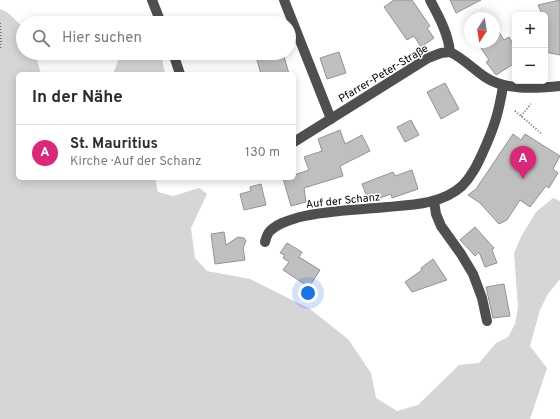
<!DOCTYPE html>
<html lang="de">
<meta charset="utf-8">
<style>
body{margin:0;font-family:Overpass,sans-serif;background:#f2f2f3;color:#2b2b33}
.controls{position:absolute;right:12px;top:12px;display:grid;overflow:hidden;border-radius:6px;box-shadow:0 2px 10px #0003}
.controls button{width:36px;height:36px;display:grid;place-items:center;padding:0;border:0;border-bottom:1px solid #e1e1e2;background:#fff;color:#2b2b33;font:20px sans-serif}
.compass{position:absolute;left:464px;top:12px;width:36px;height:36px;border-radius:50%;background:#fff;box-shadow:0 2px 10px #0003;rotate:192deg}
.you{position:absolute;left:308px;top:293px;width:14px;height:14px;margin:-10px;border:3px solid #fff;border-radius:50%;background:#1a73e8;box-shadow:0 0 0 6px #1a73e833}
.badge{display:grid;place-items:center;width:26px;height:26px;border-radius:50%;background:#db2777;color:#fff;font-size:13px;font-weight:700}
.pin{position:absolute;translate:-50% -33px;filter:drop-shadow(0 1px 2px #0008)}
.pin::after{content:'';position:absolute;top:21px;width:14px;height:12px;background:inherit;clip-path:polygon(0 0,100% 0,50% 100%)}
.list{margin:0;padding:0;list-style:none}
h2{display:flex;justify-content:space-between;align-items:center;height:52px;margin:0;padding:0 16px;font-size:17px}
h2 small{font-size:13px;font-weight:400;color:#7c7c81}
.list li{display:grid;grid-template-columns:26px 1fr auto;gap:12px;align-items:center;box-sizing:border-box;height:56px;padding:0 16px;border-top:1px solid #e1e1e2}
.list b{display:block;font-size:15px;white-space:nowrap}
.list p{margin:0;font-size:13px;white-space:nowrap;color:#7c7c81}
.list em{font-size:13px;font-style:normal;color:#7c7c81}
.icon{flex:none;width:22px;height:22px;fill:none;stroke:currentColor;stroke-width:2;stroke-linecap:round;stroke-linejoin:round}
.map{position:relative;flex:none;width:560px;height:419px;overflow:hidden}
.search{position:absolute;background:#fff;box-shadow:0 2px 10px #0003;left:16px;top:16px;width:280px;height:44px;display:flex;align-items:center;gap:10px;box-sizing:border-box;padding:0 14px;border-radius:22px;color:#7c7c81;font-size:15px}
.panel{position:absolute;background:#fff;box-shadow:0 2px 10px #0003;left:16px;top:72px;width:280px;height:108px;border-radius:6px}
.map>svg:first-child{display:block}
.green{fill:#d6d6d6}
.building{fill:#bfbfbf;stroke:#939393}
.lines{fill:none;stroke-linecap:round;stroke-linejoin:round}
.path{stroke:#717171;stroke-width:2;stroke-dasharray:1 2;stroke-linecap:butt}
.minor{stroke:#4f4f4f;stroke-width:10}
.labels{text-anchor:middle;stroke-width:3;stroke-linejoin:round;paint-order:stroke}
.street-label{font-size:11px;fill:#000;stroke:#fff}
</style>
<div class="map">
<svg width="560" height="419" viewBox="0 0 560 419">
<rect width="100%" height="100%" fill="#fff"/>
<!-- green -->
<g class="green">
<polygon points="0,9 7,12 23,27 23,53 35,53 41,74 18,74 18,178 155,178 158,192 173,196 199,188 207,194 191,228 195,258 207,271 250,279 310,309 348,339 371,373 376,398 397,411 418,405 459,365 479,363 496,343 508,337 515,324 518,307 514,253 522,235 536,212 553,198 560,201 560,279 548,294 540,310 530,346 547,368 530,419 0,419"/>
<polygon points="118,53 161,53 165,74 113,74 118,61"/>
</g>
<!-- building -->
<g class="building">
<polygon points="394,0 412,0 430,26 427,28 434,38 421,47 414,36 407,40 384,7"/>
<polygon points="450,0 481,0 456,13"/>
<polygon points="560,0 560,55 545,52 545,13 542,14 538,5"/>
<polygon points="494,24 504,40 509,37 515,47 515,63 496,75 486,62 489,60 477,42 494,42"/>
<polygon points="339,52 346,73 327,79 320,58"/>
<polygon points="255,53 283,53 289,74 261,74"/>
<polygon points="445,83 459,109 441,119 427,92"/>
<polygon points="411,120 419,135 405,142 397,127"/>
<polygon points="340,130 345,144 362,135 370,151 340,166 343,176 304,188 306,202 291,206 283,178 294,178 294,175 309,170 304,157 322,151 318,139"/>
<polygon points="513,134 521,140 525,134 560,156 553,169 558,173 549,188 546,186 530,207 520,200 507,220 499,224 480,203 468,195 476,189"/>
<polygon points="412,170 418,189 392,198 391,194 369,202 362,184 393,172 395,176"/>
<polygon points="261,184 266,205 244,210 240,194 251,191 250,187"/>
<polygon points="475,227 494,248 492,250 497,263 485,267 479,252 475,256 460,240"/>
<polygon points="224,232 226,245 238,237 244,238 246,241 243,248 245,260 215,264 211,234"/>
<polygon points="287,243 302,252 299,257 320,270 309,287 283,270 289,262 283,258 285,255 280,253"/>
<polygon points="433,259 447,280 412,292 405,282 422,270 421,268"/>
<polygon points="504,284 510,316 493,318 486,287"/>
</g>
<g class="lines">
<!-- path -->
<g class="path">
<polyline points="0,23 1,43 0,49"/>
<polyline points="515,111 542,134"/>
<polyline points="521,116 531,104"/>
</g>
<!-- minor -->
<g class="minor">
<polyline points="152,0 161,23"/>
<polyline points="284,0 331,119"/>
<path d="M430 0C439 17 448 33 450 52"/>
<path d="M450 52C463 58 473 69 485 77 506 91 536 88 560 86"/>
<polyline points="173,53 180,74"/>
<polyline points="294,142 428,58 441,53 450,52"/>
<polyline points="434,201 436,214 441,226 461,254 473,274 482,298 487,321"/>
<path d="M265 242C266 238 267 234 270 231 278 223 290 220 300 217 328 210 358 210 387 207 413 205 442 204 462 186 472 176 477 165 483 152 494 128 499 112 503 86"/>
</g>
</g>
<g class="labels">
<!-- street labels -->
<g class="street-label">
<text transform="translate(383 73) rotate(-31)" y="4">Pfarrer-Peter-Straße</text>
<text transform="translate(343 200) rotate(-6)" y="4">Auf der Schanz</text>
</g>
</g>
</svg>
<div class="controls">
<button>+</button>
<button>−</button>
</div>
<svg class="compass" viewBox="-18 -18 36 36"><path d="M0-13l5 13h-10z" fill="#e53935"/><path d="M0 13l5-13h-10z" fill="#7c7c81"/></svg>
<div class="you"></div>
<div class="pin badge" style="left:523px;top:179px">A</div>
<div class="search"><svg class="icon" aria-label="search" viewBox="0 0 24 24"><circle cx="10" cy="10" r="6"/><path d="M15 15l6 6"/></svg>Hier suchen</div>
<section class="panel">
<h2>In der Nähe<small></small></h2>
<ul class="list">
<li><span class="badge">A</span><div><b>St. Mauritius</b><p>Kirche · Auf der Schanz</p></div><em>130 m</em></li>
</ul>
</section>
</div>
